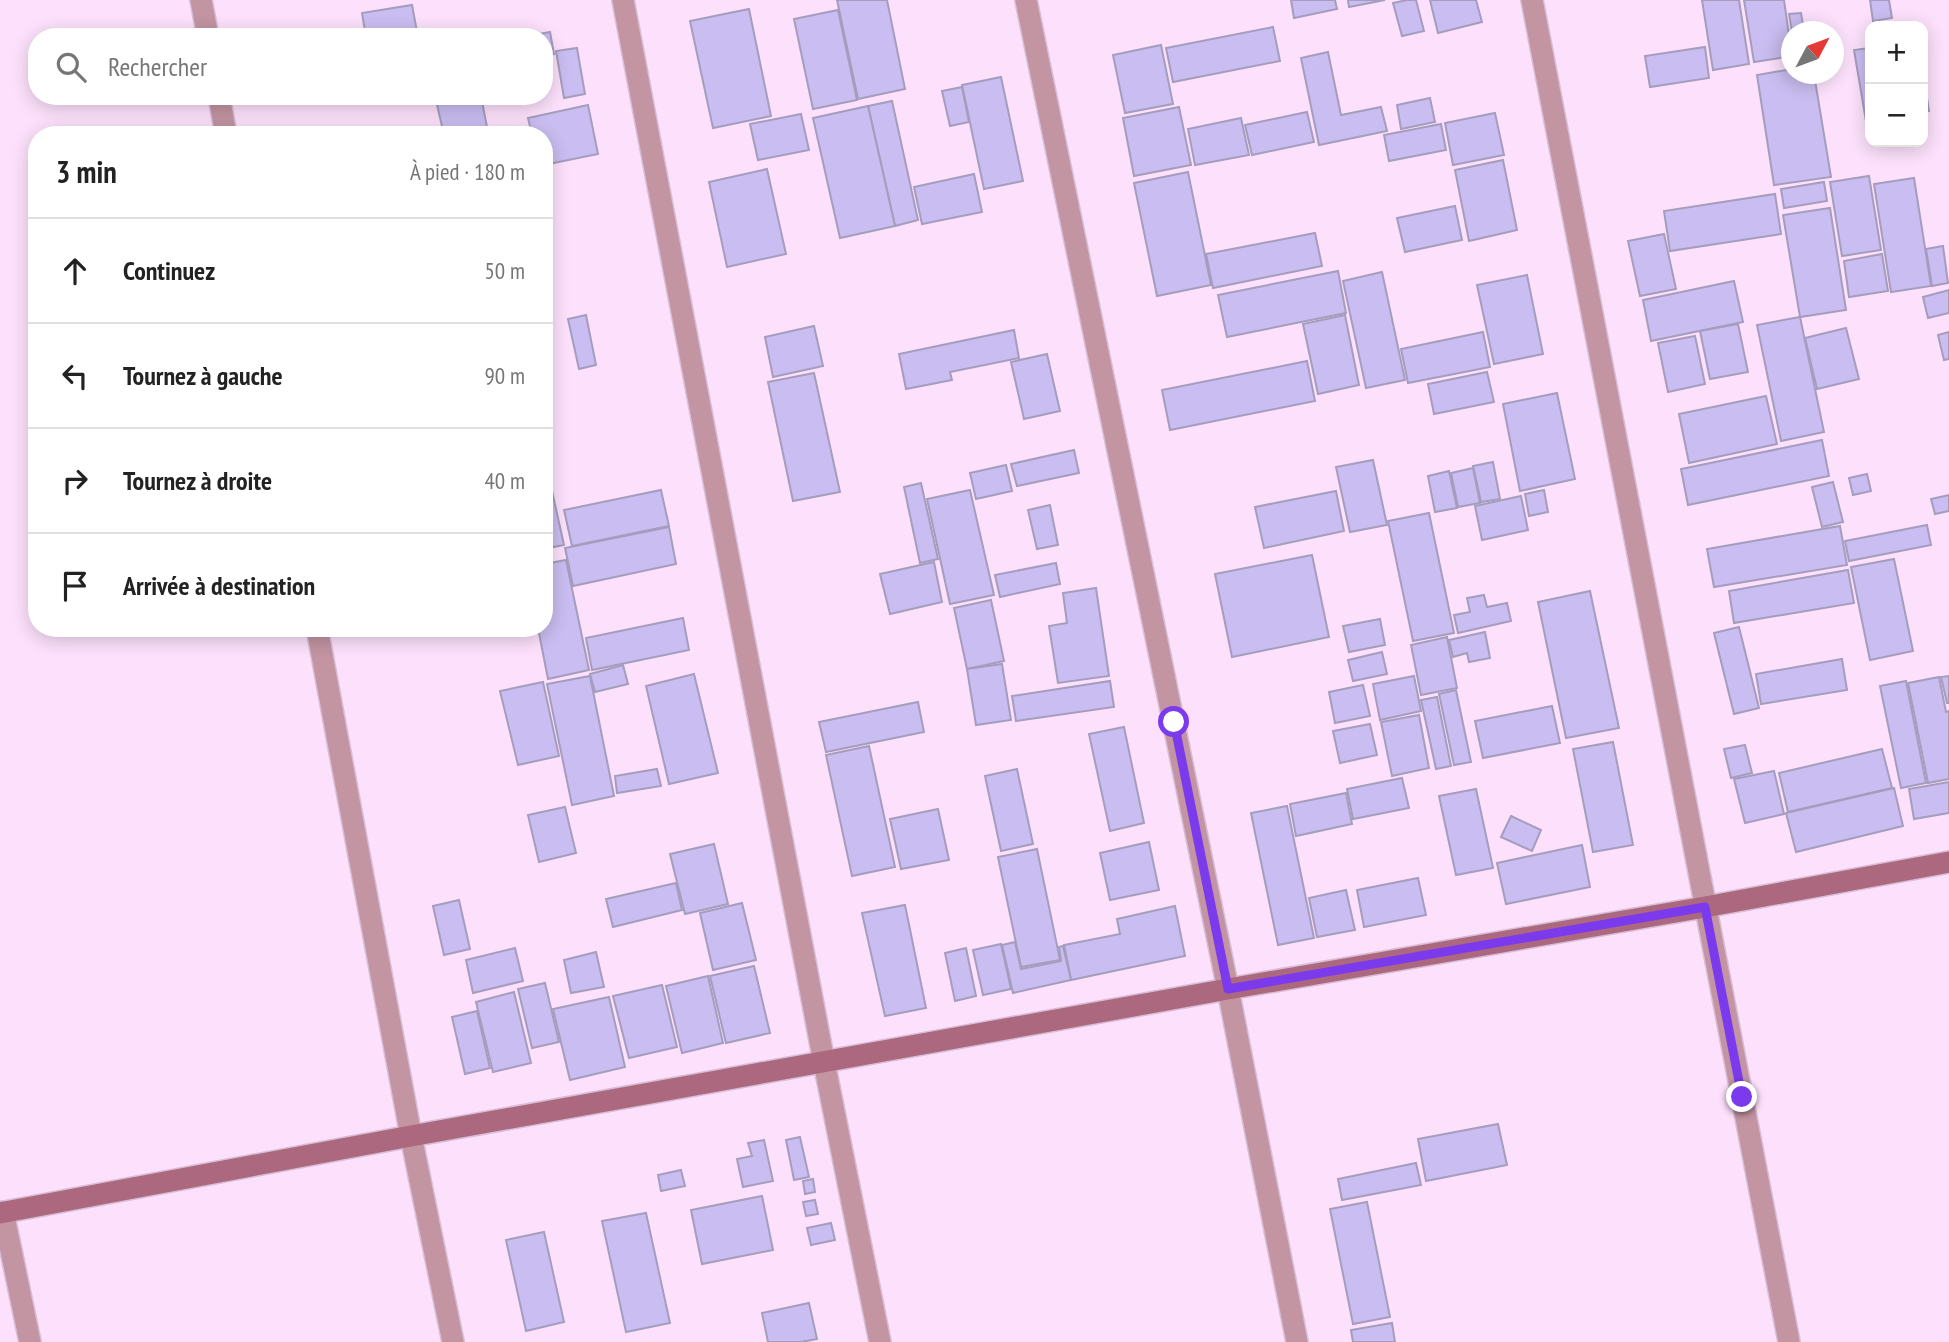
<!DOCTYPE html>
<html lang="fr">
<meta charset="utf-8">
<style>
body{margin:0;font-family:"PT Sans Narrow",sans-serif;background:#f2f2f2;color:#222}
.controls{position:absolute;right:21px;top:21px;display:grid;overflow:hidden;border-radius:14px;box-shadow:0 4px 18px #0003}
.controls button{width:63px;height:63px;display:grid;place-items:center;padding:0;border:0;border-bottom:2px solid #e0e0e0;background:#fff;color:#222;font:35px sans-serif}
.compass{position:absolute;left:1781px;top:21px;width:63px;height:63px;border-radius:50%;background:#fff;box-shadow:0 4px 18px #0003;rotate:49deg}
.stop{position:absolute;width:21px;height:21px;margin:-16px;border:5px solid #7c3aed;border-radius:50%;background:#fff}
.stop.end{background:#7c3aed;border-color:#fff;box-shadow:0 2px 7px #0008}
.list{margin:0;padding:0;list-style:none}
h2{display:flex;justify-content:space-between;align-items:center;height:91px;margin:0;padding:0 28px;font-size:30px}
h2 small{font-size:23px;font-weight:400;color:#767676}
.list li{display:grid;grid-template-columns:46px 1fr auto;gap:21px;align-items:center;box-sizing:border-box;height:105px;padding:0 28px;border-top:2px solid #e0e0e0}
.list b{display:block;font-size:26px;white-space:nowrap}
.list em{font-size:23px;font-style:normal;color:#767676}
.icon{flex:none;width:38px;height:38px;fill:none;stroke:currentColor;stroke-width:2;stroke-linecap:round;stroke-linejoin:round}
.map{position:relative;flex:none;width:1949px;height:1342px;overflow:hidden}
.search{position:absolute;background:#fff;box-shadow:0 4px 18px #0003;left:28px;top:28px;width:525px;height:77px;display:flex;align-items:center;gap:18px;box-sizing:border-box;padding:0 24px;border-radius:28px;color:#767676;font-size:26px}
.panel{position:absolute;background:#fff;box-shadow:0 4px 18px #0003;left:28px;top:126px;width:525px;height:511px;border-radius:28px}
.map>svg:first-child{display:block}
.building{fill:#cabdf1;stroke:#a59dbd;stroke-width:2}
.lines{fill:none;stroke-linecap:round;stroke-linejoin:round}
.street-casing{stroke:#d7bed6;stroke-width:24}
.secondary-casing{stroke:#d7bed6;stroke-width:24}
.street{stroke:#c394a2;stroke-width:21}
.secondary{stroke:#ac687f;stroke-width:21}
.route{stroke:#7c3aed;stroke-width:9}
</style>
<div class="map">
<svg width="1949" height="1342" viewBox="0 0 1949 1342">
<rect width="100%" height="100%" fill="#fde1fc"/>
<!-- building -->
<g class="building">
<polygon points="837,0 887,0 905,89 858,99"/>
<polygon points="1291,0 1335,0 1337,9 1294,18"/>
<polygon points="1348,0 1385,0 1349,7"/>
<polygon points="1407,0 1416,0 1424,31 1402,36 1393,3"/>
<polygon points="1430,0 1476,0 1482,22 1438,33"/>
<polygon points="1702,0 1739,0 1749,64 1713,70"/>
<polygon points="1744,0 1784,0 1792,56 1754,62"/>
<polygon points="1870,0 1889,0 1892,18 1873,21"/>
<polygon points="412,5 418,37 366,37 362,13"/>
<polygon points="749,9 771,116 713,128 690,21"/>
<polygon points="838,10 857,100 813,109 794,19"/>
<polygon points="1801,13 1804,32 1792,32 1789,14"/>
<polygon points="1273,27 1280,61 1173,82 1166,48"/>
<polygon points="550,32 554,54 544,55 544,37 523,37"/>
<polygon points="1161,45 1173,104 1125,113 1113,55"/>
<polygon points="1705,47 1709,78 1650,87 1645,56"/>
<polygon points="577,48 585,94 564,98 556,51"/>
<polygon points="1870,48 1870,121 1866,121 1854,50"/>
<polygon points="1328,52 1341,115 1381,107 1387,131 1319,145 1301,58"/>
<polygon points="1792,69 1792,74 1814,74 1831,177 1774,185 1757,75"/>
<polygon points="1923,72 1929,111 1923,112"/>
<polygon points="1001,77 1023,181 984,189 962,85"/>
<polygon points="962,87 969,122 950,126 942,91"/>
<polygon points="435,96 481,96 487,127 444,135"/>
<polygon points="1430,98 1435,122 1401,129 1397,105"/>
<polygon points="892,101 918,220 895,226 868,106"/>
<polygon points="588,105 598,154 544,165 544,135 532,135 528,118"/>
<polygon points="868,106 895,226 840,238 813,118"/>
<polygon points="1179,107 1191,165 1134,176 1123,118"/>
<polygon points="1307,112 1314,142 1252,155 1245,125"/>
<polygon points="1495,113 1504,155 1453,165 1445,123"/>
<polygon points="801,114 809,150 758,160 750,124"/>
<polygon points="1241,118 1249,155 1195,165 1188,129"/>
<polygon points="1441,124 1446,150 1389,161 1384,135"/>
<polygon points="1503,160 1517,230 1469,241 1455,170"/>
<polygon points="767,169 786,254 727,267 709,182"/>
<polygon points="1188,172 1211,285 1157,296 1134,183"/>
<polygon points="974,174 982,212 922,224 914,187"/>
<polygon points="1869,176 1881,250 1842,256 1830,182"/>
<polygon points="1914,178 1931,286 1891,292 1874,184"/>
<polygon points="1824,182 1827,201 1784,208 1781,189"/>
<polygon points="1775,194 1781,234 1670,251 1664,211"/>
<polygon points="1455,206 1462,240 1405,252 1397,218"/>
<polygon points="1830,208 1846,310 1800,317 1783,215"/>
<polygon points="1315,233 1322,266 1213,288 1206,254"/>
<polygon points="1664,234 1676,289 1640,296 1628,241"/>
<polygon points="1943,246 1948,283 1932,286 1926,249"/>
<polygon points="1882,254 1888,291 1849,297 1844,261"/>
<polygon points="1338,271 1346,313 1227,337 1218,295"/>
<polygon points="1382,272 1405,380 1366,388 1343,281"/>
<polygon points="1527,275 1543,354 1494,364 1477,285"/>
<polygon points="1734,281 1743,322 1651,341 1643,300"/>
<polygon points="1949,290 1949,313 1928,318 1923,297"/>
<polygon points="586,315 596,365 579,369 568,319"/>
<polygon points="1345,315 1359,385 1318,394 1303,324"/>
<polygon points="1800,317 1824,432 1781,441 1757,325"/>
<polygon points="1738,324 1748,372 1710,379 1700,331"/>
<polygon points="814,326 823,366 773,377 765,337"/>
<polygon points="1846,328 1859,379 1817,389 1805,338"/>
<polygon points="1014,330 1019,358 950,372 952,380 906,389 899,354"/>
<polygon points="1483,332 1490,367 1408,383 1401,349"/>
<polygon points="1949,332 1949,359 1944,360 1938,335"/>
<polygon points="1695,336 1705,384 1668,392 1658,343"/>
<polygon points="1047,354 1060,411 1024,419 1011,362"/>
<polygon points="1307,361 1315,401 1170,430 1162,390"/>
<polygon points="1487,372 1494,402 1434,414 1428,384"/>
<polygon points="814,373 840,492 793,501 768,382"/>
<polygon points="1557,393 1575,479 1520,491 1503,404"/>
<polygon points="1766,396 1777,444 1689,463 1679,414"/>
<polygon points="1822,440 1829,476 1688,505 1681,469"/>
<polygon points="1074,450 1079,473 1017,486 1011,464"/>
<polygon points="544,455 564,545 544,549"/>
<polygon points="1373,460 1387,525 1350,532 1336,467"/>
<polygon points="1493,462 1500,499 1481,502 1473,466"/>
<polygon points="1006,465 1012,491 976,499 970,473"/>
<polygon points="1473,468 1480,503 1458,507 1451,473"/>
<polygon points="1449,471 1457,508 1435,512 1428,476"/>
<polygon points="1867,474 1871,491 1853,495 1849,478"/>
<polygon points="1833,482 1843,522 1822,527 1812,487"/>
<polygon points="921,483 938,559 920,563 904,487"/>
<polygon points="661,490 669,526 572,546 564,510"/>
<polygon points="970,490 994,595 950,604 927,499"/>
<polygon points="1544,490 1548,512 1529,516 1525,494"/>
<polygon points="1336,491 1344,531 1264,548 1255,507"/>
<polygon points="1949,495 1949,511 1935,514 1931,499"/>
<polygon points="1521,496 1528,530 1482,540 1475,506"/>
<polygon points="1050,505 1058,545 1037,549 1028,510"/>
<polygon points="1429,513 1454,633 1413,641 1388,521"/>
<polygon points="1927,525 1931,545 1849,561 1845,541"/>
<polygon points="1840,526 1847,565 1714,587 1707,549"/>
<polygon points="669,527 676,564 573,586 565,548"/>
<polygon points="1312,555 1329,637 1232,657 1215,574"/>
<polygon points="1894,559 1913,651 1870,660 1851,567"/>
<polygon points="566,560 589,670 548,679 538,628 544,628 544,564"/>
<polygon points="934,562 942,602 890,614 880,574"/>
<polygon points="1056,563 1060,584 1000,597 995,575"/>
<polygon points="1848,570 1854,603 1734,623 1729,591"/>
<polygon points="1096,588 1109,676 1058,683 1049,626 1067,623 1063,593"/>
<polygon points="1590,591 1619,728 1566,738 1538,602"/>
<polygon points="1484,595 1487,607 1507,603 1511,621 1458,633 1454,615 1470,612 1467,598"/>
<polygon points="991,600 1004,661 967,669 954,608"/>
<polygon points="683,618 689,650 592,670 586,638"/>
<polygon points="1380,619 1385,645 1349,652 1343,626"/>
<polygon points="1739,627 1759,708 1734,714 1714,633"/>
<polygon points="1485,632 1490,658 1469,662 1467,653 1453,657 1449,640"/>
<polygon points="1447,637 1457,688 1421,695 1411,645"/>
<polygon points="1382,652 1387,674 1353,681 1348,660"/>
<polygon points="1842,659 1847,690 1761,704 1756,674"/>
<polygon points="1002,664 1011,720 976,725 967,669"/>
<polygon points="623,665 628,684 595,692 590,674"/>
<polygon points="694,674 718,773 669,784 646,686"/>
<polygon points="590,676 614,796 572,805 547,684"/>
<polygon points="1414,676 1421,711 1380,720 1373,684"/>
<polygon points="1949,676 1949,703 1947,703 1941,677"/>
<polygon points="1939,677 1946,712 1949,711 1949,779 1928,783 1908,683"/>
<polygon points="1110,681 1114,707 1016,721 1012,696"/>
<polygon points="1906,681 1926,783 1901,788 1880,686"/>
<polygon points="543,682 559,756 518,765 500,691"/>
<polygon points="1363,685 1370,716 1335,723 1329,692"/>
<polygon points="1456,690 1471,762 1454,765 1439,694"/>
<polygon points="1437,697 1451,766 1436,769 1421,700"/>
<polygon points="918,702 924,732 826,752 819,722"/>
<polygon points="1552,706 1560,743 1483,758 1475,721"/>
<polygon points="1419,715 1429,768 1392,776 1381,722"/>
<polygon points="1370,724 1377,755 1340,763 1333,731"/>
<polygon points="1124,727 1144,823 1110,831 1089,734"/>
<polygon points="1613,742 1633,845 1593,852 1573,749"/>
<polygon points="1745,745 1752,773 1731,778 1724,749"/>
<polygon points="869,746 895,867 852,876 826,755"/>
<polygon points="1882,749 1892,788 1788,812 1779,773"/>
<polygon points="657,769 661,786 617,793 615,776"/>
<polygon points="1017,769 1033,844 1001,851 985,776"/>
<polygon points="1774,771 1784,814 1745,823 1734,779"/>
<polygon points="1402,778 1409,808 1353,819 1347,789"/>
<polygon points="1949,782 1949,813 1914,819 1909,789"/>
<polygon points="1894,788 1903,826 1796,852 1786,813"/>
<polygon points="1476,789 1493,868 1456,875 1439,796"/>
<polygon points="1346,793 1352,824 1296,836 1290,804"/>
<polygon points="1287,806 1314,938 1278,945 1251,813"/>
<polygon points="565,807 576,853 539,862 528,815"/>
<polygon points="938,809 949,860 901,869 890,819"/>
<polygon points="1511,816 1541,830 1532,851 1501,837"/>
<polygon points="1149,842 1159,890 1110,900 1100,853"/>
<polygon points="714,844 728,904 685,914 670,854"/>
<polygon points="1582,845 1590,887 1506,904 1497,863"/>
<polygon points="1037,849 1060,960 1021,967 998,857"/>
<polygon points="1418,878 1426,915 1364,927 1357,890"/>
<polygon points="676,883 682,910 613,927 606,899"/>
<polygon points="1346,890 1355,930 1317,937 1309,898"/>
<polygon points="459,900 470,949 444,955 433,906"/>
<polygon points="742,903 756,960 713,970 700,913"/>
<polygon points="905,905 926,1008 885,1016 862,913"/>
<polygon points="1175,906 1185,956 1071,980 1064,945 1120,934 1117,919"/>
<polygon points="1015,942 1021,969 1061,961 1059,947 1063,946 1071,980 1013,993 1002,945"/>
<polygon points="1001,944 1011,989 983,995 973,950"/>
<polygon points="515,948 523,981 473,993 466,960"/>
<polygon points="966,948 976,996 955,1001 945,953"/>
<polygon points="596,952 604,987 571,993 564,960"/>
<polygon points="754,966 770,1033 726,1043 710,976"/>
<polygon points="708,976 723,1043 682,1053 666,986"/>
<polygon points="545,983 559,1042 532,1048 518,989"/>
<polygon points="662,985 677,1047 629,1058 613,996"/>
<polygon points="514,992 531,1063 493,1072 476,1002"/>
<polygon points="609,997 625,1067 570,1080 553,1009"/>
<polygon points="477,1011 490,1068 465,1074 452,1017"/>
<polygon points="1498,1124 1507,1165 1426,1181 1418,1139"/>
<polygon points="800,1137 809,1177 794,1180 786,1140"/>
<polygon points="764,1140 773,1181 743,1187 737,1159 752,1156 748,1143"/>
<polygon points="1416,1163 1421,1185 1342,1200 1338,1179"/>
<polygon points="681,1170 685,1186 661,1191 658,1175"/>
<polygon points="813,1179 815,1192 805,1194 803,1181"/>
<polygon points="762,1196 773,1250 702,1264 691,1210"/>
<polygon points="815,1200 818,1214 806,1216 803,1202"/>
<polygon points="1367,1202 1390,1317 1353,1324 1330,1209"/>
<polygon points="646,1213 670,1323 626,1332 602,1221"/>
<polygon points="831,1223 835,1240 811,1245 807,1228"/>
<polygon points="544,1232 564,1322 526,1331 506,1240"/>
<polygon points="809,1303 817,1339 801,1342 768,1342 762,1313"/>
<polygon points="1392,1323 1395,1342 1353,1342 1351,1330"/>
</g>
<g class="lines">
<!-- street casing -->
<g class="street-casing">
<g id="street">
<polyline points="201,0 208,37"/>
<polyline points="623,0 824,1062 880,1342"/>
<polyline points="1026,0 1228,989 1297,1342"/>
<polyline points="1532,0 1789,1342"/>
<polyline points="219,96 226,135"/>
<polyline points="317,628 411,1136 453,1342"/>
<polyline points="3,1212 30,1342"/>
</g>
</g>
<!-- secondary casing -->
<g class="secondary-casing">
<polyline id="secondary" points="0,1213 411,1136 1228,989 1705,907 1949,862"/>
</g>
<!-- street -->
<use href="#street" class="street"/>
<!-- secondary -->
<use href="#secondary" class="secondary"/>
</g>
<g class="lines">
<!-- route -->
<polyline class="route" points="1174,722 1228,989 1705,907 1742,1097"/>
</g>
</svg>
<div class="controls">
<button>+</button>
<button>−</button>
</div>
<svg class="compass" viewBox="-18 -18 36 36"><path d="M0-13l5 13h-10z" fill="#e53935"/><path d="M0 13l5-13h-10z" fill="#767676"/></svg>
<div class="stop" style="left:1174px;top:722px"></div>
<div class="stop end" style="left:1742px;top:1097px"></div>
<div class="search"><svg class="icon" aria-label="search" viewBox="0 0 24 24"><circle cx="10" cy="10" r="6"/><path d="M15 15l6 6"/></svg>Rechercher</div>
<section class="panel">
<h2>3 min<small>À pied · 180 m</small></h2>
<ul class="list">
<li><svg class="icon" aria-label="ahead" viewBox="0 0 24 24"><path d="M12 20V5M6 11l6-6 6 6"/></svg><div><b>Continuez</b></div><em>50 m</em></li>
<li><svg class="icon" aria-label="left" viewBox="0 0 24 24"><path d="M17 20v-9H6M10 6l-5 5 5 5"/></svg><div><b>Tournez à gauche</b></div><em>90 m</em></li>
<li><svg class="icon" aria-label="right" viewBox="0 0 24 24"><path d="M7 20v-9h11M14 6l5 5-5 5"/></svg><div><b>Tournez à droite</b></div><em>40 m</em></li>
<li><svg class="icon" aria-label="arrive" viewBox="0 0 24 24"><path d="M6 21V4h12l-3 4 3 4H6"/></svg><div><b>Arrivée à destination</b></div></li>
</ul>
</section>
</div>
